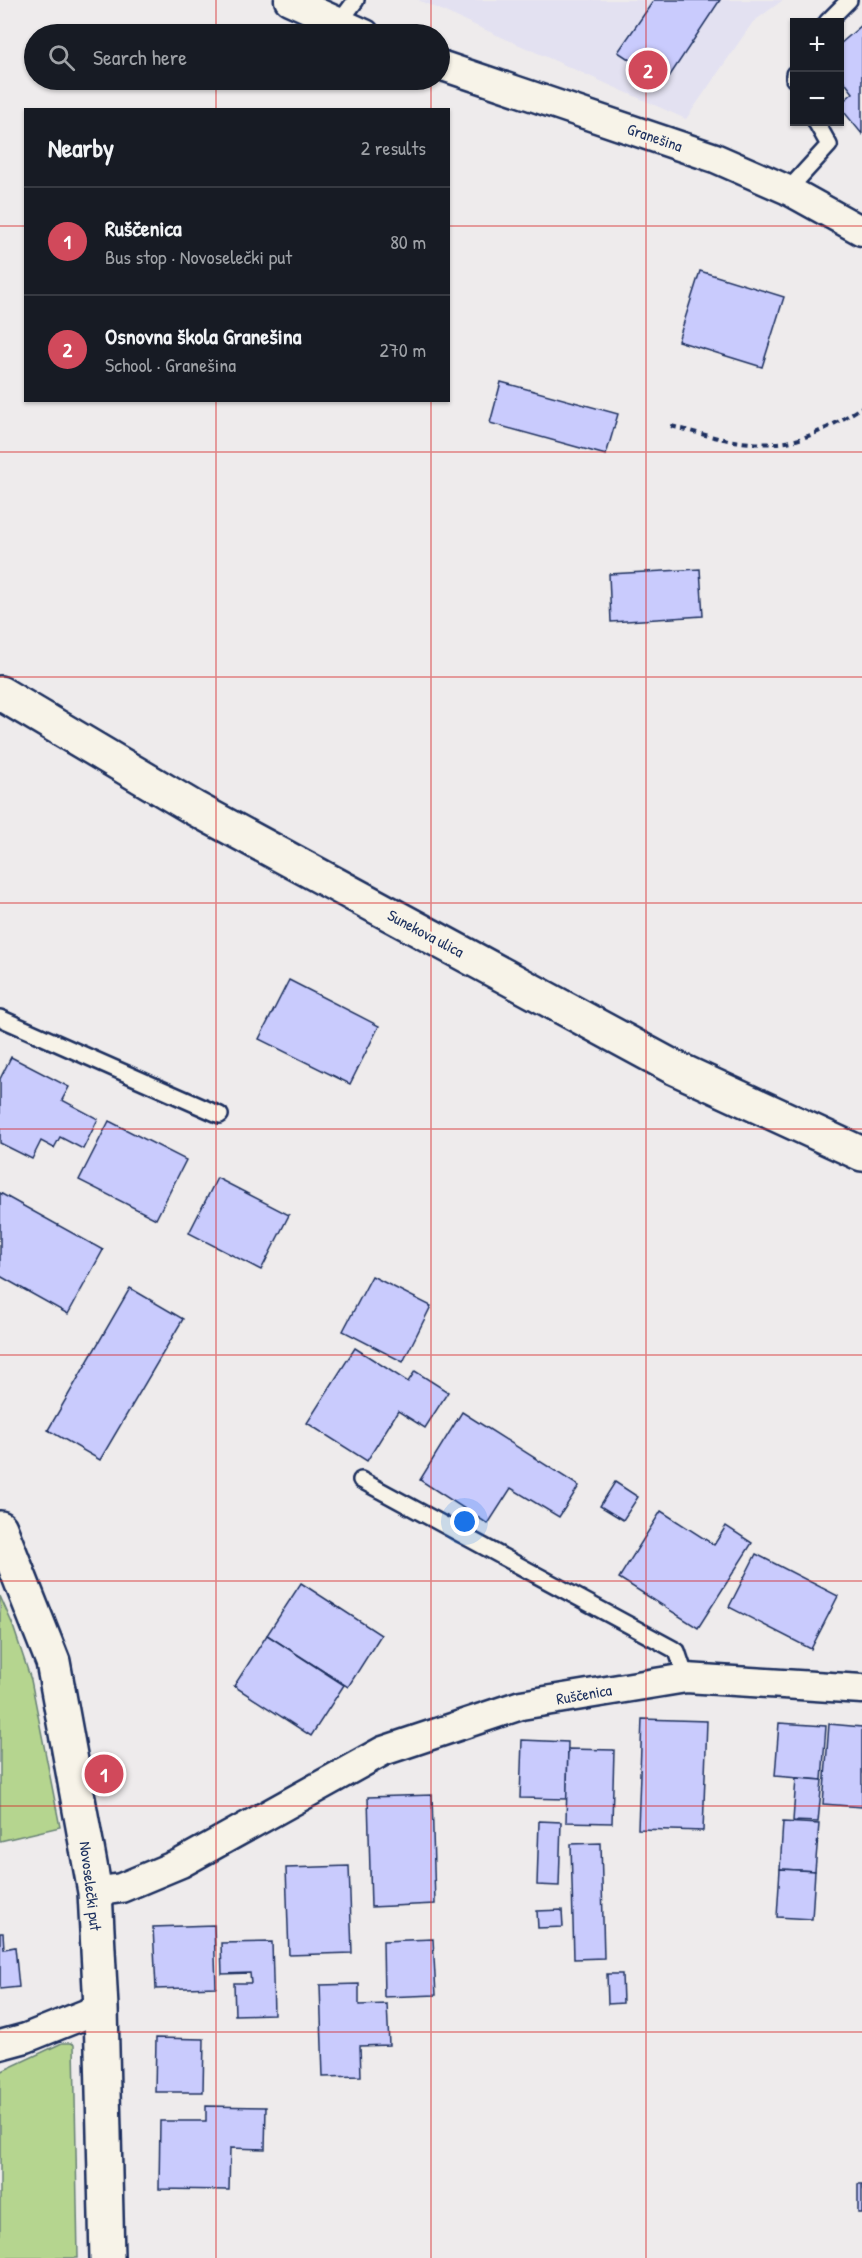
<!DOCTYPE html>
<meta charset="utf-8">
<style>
body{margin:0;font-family:"Patrick Hand",sans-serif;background:#20242c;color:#f1f3f6}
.controls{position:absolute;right:18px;top:18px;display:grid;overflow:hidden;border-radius:0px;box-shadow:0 2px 4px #0004}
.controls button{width:54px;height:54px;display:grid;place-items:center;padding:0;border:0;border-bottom:2px solid #363941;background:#171b24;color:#f1f3f6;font:30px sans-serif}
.you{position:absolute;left:465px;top:1522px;width:21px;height:21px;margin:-15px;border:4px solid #fff;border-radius:50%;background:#1a73e8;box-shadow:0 0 0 9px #1a73e833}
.badge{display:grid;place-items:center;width:39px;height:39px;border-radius:50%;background:#d1495b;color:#fff;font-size:20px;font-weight:700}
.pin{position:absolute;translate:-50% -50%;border:3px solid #fff;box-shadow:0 2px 6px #0006}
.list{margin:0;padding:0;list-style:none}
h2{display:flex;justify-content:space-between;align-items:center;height:78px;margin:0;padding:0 24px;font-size:26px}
h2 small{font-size:20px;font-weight:400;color:#9ea1a6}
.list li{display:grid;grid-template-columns:39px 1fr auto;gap:18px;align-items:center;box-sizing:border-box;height:108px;padding:0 24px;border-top:2px solid #363941}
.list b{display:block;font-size:22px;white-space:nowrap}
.list p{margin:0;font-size:20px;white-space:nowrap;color:#9ea1a6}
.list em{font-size:20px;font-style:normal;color:#9ea1a6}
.icon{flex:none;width:33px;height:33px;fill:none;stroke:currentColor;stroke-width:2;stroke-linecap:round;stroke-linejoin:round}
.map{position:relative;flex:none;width:862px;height:2258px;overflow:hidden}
.search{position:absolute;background:#171b24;box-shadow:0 2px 4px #0004;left:24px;top:24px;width:426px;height:66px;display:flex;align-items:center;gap:15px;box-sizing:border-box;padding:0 21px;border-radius:33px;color:#9ea1a6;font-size:22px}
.panel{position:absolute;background:#171b24;box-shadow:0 2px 4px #0004;left:24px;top:108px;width:426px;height:294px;border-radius:0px}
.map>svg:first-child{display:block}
.built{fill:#e3e1f1}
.green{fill:#b5d58f;stroke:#688276;stroke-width:1.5}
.building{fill:#c9cbfd;stroke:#1b2f5e;stroke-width:1.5}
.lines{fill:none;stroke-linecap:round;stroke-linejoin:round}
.service-casing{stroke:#1b2f5e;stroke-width:20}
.minor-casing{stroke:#1b2f5e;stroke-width:33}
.tertiary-casing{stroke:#1b2f5e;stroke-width:38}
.path{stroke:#1b2f5e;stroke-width:4;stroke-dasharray:6 4.5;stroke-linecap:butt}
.service{stroke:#f7f3e8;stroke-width:15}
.minor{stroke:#f7f3e8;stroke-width:28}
.tertiary{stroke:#f7f3e8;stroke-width:33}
.grid{fill:none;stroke:#d62828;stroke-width:1.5;stroke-opacity:0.55}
.labels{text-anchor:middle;stroke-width:4.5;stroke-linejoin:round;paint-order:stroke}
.street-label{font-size:16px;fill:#1b2f5e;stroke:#f7f3e8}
</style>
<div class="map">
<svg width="862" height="2258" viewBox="0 0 862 2258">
<rect width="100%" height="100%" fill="#eeebec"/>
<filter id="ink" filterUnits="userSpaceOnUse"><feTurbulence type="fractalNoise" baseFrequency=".0167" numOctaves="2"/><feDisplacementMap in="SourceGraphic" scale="12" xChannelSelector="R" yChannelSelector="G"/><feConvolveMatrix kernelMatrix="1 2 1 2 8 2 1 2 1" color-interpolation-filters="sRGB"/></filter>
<g filter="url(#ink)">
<!-- built -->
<polygon class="built" points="418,0 783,0 753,22 686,119"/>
<!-- green -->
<g class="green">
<polygon points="0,1596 12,1623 31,1680 60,1827 0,1841"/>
<polygon points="62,2043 71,2043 74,2045 78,2258 0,2258 0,2072"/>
</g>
<!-- building -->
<g class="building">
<polygon points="654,0 720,0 665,83 618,52"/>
<polygon points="862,25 862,134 840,107 840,104 853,93 840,76 840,44"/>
<polygon points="700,271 784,297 762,367 678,341"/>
<polygon points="501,382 618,414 606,455 490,423"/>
<polygon points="700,569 703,616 611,622 609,574"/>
<polygon points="289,980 379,1026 350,1084 259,1039"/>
<polygon points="11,1057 69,1087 62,1100 98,1119 83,1149 60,1137 54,1148 41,1141 32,1159 0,1143 0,1079"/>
<polygon points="109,1121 186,1160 156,1219 79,1180"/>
<polygon points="217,1178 289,1215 261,1270 189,1233"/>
<polygon points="0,1193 103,1250 68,1314 0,1276"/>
<polygon points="372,1276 431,1306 403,1362 343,1331"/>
<polygon points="130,1288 183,1319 100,1460 48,1430"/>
<polygon points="355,1348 408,1382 415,1371 448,1392 425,1428 398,1411 367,1461 307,1423"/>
<polygon points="462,1412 579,1486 559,1517 511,1488 488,1524 420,1480"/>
<polygon points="615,1482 638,1497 623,1520 600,1506"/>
<polygon points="661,1511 714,1545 726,1526 752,1543 698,1628 619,1578"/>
<polygon points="756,1554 838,1596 811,1649 729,1607"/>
<polygon points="301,1583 381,1635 348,1687 267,1635"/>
<polygon points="267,1635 344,1685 311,1736 234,1686"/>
<polygon points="642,1719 707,1721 703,1831 638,1829"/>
<polygon points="779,1723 826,1726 822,1780 775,1776"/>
<polygon points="829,1724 862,1727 862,1807 823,1804"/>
<polygon points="522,1740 568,1742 567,1799 520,1798"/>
<polygon points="568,1749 614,1750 612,1823 566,1822"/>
<polygon points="796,1778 822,1780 818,1822 793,1821"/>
<polygon points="432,1795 435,1904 371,1907 368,1797"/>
<polygon points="539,1821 561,1822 559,1886 537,1885"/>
<polygon points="783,1822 819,1824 815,1871 780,1869"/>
<polygon points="601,1843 604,1958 574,1959 571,1844"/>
<polygon points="349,1866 352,1953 289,1955 286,1868"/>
<polygon points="780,1869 815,1871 812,1919 777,1917"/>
<polygon points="562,1910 563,1927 538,1928 537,1911"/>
<polygon points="214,1925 216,1987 156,1989 153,1927"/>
<polygon points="0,1933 3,1933 4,1949 15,1947 19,1987 0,1989"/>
<polygon points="433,1939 436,1995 384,1997 383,1941"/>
<polygon points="272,1942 274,2014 235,2015 234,1983 251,1983 250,1973 222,1974 221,1943"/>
<polygon points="607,1974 622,1974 623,2003 608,2004"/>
<polygon points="359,1984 359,2005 387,2004 389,2045 360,2046 361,2076 323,2077 320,1985"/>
<polygon points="156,2038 204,2039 203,2092 155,2092"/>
<polygon points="206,2106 266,2107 265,2149 230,2148 229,2190 159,2189 160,2121 206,2121"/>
<rect x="858" y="2184" width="4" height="29"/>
</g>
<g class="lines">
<!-- service casing -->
<g class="service-casing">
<g id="service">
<polyline points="827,22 849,0"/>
<polyline points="339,23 356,0"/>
<polyline points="794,74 794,79"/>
<polyline points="788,190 829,145 816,122"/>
<polyline points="0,1018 220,1115"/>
<polyline points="361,1480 677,1651 686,1678"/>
</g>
</g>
<!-- minor casing -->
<g class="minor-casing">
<g id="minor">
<polyline points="289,0 365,34"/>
<polyline points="440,65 715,158 788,190 862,231"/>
<polyline points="95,1892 121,1888 181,1863 383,1751 521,1705 686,1678 862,1689"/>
<polyline points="0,2045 26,2038 101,2008"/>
</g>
</g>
<!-- tertiary casing -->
<g class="tertiary-casing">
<g id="tertiary">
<polyline points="0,693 194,808 673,1067 862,1154"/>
<polyline points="0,1528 53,1662 95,1892 101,2008 107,2258"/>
</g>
</g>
<!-- path -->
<path class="path" d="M671 426C709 436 747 448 786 442 810 439 842 420 862 407"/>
<!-- service -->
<use href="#service" class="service"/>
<!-- minor -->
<use href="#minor" class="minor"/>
<!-- tertiary -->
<use href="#tertiary" class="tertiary"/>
</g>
</g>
<!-- grid -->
<path class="grid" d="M216 0V34M431 0V34M646 0V2258M216 80V110M431 80V110M0 226H26M448 226H862M216 400V2258M431 400V2258M0 452H862M0 677H862M0 903H862M0 1129H862M0 1355H862M0 1581H862M0 1806H862M0 2032H862"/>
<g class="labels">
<!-- street labels -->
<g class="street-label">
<text transform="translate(655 137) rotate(19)" y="6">Granešina</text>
<text transform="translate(426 933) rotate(28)" y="6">Sunekova ulica</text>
<text transform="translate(584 1694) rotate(-10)" y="6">Ruščenica</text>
<text transform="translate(91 1886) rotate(83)" y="6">Novoselečki put</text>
</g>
</g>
</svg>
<div class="controls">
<button>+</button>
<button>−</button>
</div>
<div class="you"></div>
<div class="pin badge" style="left:104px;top:1774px">1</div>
<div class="pin badge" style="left:648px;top:70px">2</div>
<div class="search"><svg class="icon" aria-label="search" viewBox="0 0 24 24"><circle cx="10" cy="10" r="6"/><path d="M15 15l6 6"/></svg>Search here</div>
<section class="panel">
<h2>Nearby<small>2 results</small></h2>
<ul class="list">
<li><span class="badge">1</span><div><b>Ruščenica</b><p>Bus stop · Novoselečki put</p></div><em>80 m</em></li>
<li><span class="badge">2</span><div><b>Osnovna škola Granešina</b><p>School · Granešina</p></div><em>270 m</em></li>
</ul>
</section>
</div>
